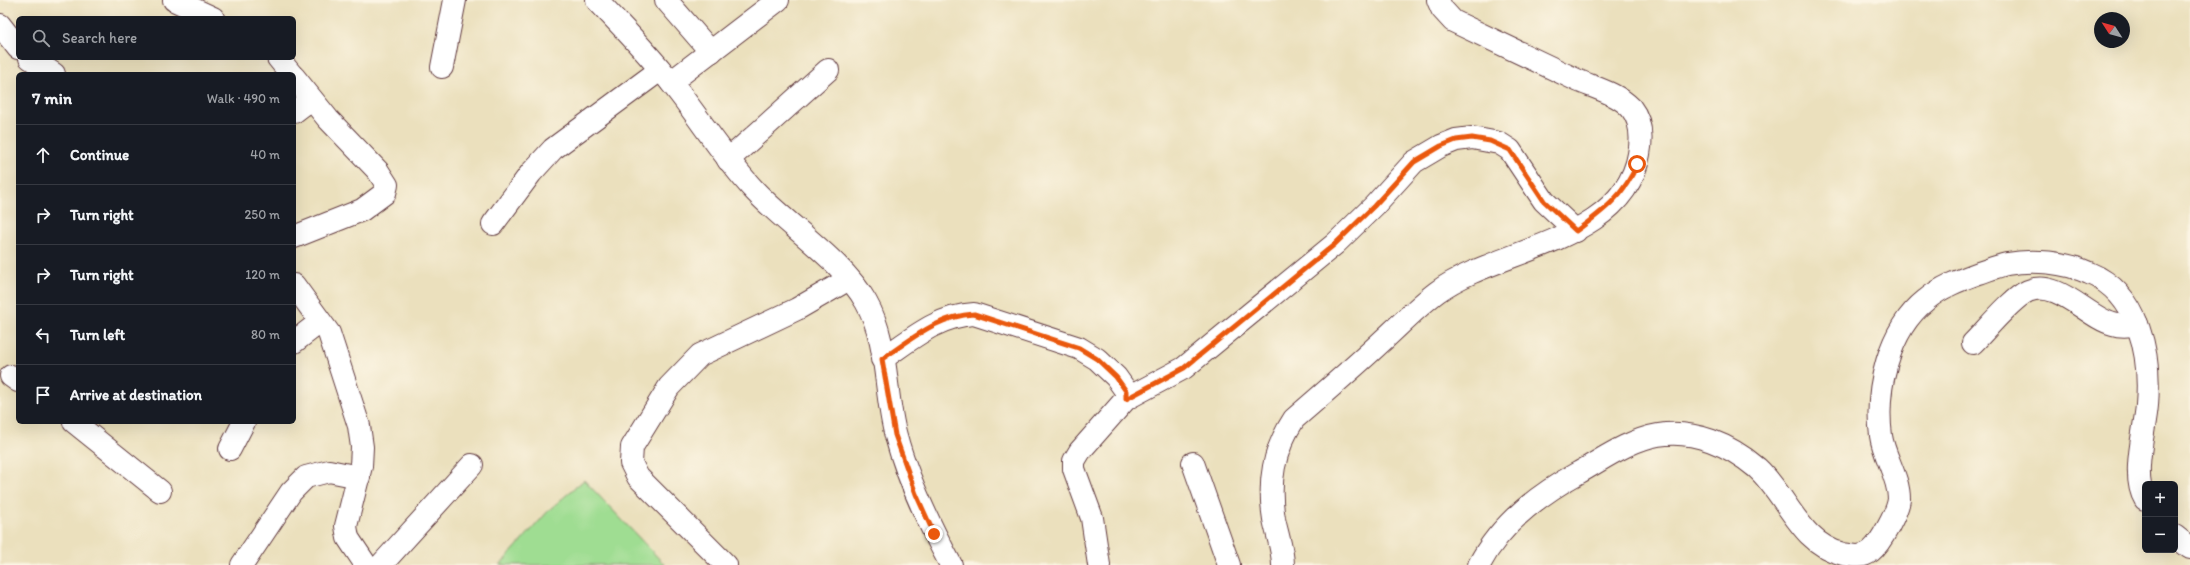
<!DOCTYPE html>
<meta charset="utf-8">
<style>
body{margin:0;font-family:Itim,sans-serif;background:#20242c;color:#f1f3f6}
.controls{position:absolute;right:12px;bottom:12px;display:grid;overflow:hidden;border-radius:6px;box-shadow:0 4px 16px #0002}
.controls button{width:36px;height:36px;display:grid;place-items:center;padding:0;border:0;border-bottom:1px solid #363941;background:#171b24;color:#f1f3f6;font:20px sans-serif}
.compass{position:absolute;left:2094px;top:12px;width:36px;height:36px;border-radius:50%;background:#171b24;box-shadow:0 4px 16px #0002;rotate:306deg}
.stop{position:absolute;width:12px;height:12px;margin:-9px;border:3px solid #ea580c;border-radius:50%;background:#fff}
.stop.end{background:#ea580c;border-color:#fff;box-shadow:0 1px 4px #0008}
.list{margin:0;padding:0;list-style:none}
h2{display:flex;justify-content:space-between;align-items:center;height:52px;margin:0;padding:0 16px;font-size:17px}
h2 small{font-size:13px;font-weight:400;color:#9ea1a6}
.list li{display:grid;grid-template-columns:26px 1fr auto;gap:12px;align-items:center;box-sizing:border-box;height:60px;padding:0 16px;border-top:1px solid #363941}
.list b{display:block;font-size:15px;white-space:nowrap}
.list em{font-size:13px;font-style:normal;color:#9ea1a6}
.icon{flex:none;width:22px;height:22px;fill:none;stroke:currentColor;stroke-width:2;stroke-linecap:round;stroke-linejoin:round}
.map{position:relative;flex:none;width:2190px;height:565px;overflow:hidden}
.search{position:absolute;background:#171b24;box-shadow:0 4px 16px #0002;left:16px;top:16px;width:280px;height:44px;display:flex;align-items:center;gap:10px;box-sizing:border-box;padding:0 14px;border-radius:6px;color:#9ea1a6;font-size:15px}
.panel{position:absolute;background:#171b24;box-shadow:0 4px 16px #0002;left:16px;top:72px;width:280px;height:352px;border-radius:6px}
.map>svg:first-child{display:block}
.green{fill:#9fdd92;stroke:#747e5e}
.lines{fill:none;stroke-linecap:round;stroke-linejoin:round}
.minor-casing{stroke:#623c41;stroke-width:24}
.minor{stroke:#fff;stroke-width:22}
.route{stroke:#ea580c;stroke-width:5}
</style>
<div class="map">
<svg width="2190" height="565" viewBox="0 0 2190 565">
<rect width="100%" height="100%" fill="#fcf5e5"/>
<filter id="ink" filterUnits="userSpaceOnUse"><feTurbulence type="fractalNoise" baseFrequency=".025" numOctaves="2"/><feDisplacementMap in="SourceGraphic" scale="8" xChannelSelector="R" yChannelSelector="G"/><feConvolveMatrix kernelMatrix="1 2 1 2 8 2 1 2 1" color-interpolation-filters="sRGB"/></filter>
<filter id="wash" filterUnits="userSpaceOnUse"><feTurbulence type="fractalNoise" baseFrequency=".012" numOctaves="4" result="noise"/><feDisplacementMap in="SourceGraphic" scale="16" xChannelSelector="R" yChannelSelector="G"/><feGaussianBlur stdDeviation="0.9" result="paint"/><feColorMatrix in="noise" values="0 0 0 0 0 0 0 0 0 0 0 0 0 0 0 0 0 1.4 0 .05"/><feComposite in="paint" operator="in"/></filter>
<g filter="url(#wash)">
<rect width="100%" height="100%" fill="#ebe0bd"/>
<!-- green -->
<polygon class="green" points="584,480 665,565 500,565 550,509"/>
</g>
<g filter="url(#ink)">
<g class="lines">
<!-- minor casing -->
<g class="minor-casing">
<g id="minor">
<polyline points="174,0 213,18"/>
<path d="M597 0C623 28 650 55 673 85 701 120 724 158 755 191 788 226 843 261 866 302 889 342 884 393 896 436 908 481 929 524 951 565"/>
<polyline points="666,0 711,52"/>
<polyline points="0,25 18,48"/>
<polyline points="30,58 54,74"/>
<polyline points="278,58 291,74"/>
<polyline points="442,67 455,0"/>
<polyline points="294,77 328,119 378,171 387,185 385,193 362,210 294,237"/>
<polyline points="671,82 778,0"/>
<polyline points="294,112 311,99"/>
<polyline points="728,160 828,70"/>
<polyline points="493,224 531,173 553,149 660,70"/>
<polyline points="294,285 329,333 359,426 362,447 361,466 346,526 348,538 366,565"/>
<polyline points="294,342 320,322"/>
<path d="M1973 343C1987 329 2012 298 2028 291 2057 278 2088 318 2113 324 2122 327 2129 326 2137 324"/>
<path d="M882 359C912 339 937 316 974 314L1079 348 1097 359 1116 377 1126 391V399L1080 451 1074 461V469L1092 518 1099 565"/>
<polyline points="11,376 18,381"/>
<polyline points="1126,399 1184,368 1335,244 1374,206 1414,162 1441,146 1456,140 1472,138 1499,143 1510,150 1544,201 1576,231"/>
<polyline points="74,422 160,491"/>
<polyline points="230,449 244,422"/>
<polyline points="1193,463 1229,565"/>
<polyline points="2175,536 2190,548"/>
<polyline points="242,565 291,492 306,477 329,471 359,477"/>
<polyline points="381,565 472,465"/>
<polyline points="726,565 638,477 631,463 632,447 669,387 700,355 797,309 849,279"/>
<path d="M1283 565C1283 550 1277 534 1274 519 1268 482 1273 451 1294 419 1323 394 1352 369 1380 343 1399 326 1417 307 1437 292 1496 248 1624 243 1639 154 1642 138 1642 122 1631 108 1618 94 1596 88 1579 81 1537 61 1495 41 1453 21L1442 9 1438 0"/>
<path d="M1479 565C1500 524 1538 495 1578 473 1603 459 1629 440 1658 435 1694 429 1730 445 1757 468 1787 495 1800 544 1843 554 1854 556 1862 558 1871 551 1881 543 1898 511 1899 499 1899 477 1884 457 1881 436 1875 390 1888 330 1926 300 1941 287 1960 280 1979 273 1988 270 1998 266 2007 264 2033 259 2065 262 2089 273 2140 294 2151 356 2147 405 2145 431 2131 476 2145 499"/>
</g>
</g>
<!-- minor -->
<use href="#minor" class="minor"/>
</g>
</g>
<g class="lines" filter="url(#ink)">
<!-- route -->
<path class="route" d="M934 534 916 494 895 435 882 359C912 339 937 316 974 314L1079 348 1097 359 1116 377 1126 391V399L1184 368 1335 244 1374 206 1414 162 1441 146 1456 140 1472 138 1490 141 1510 150 1544 201 1576 231C1602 212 1625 195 1637 164"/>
</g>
</svg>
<div class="controls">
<button>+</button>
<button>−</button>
</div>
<svg class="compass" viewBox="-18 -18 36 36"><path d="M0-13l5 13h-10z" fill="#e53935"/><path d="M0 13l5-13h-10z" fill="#9ea1a6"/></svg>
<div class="stop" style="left:1637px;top:164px"></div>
<div class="stop end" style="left:934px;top:534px"></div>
<div class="search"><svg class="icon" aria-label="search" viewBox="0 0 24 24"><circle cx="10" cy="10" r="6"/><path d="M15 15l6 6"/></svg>Search here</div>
<section class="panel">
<h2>7 min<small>Walk · 490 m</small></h2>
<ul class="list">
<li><svg class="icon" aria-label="ahead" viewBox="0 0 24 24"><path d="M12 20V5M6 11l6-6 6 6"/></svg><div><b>Continue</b></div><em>40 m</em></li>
<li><svg class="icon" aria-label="right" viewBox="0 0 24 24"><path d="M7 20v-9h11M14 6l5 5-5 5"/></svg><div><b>Turn right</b></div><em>250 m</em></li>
<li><svg class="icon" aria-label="right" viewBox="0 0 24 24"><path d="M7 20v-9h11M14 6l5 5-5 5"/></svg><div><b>Turn right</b></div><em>120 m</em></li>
<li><svg class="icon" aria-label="left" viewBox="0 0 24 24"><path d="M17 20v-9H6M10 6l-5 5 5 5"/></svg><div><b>Turn left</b></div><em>80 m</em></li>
<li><svg class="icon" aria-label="arrive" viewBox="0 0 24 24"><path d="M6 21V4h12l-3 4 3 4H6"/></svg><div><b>Arrive at destination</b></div></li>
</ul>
</section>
</div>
